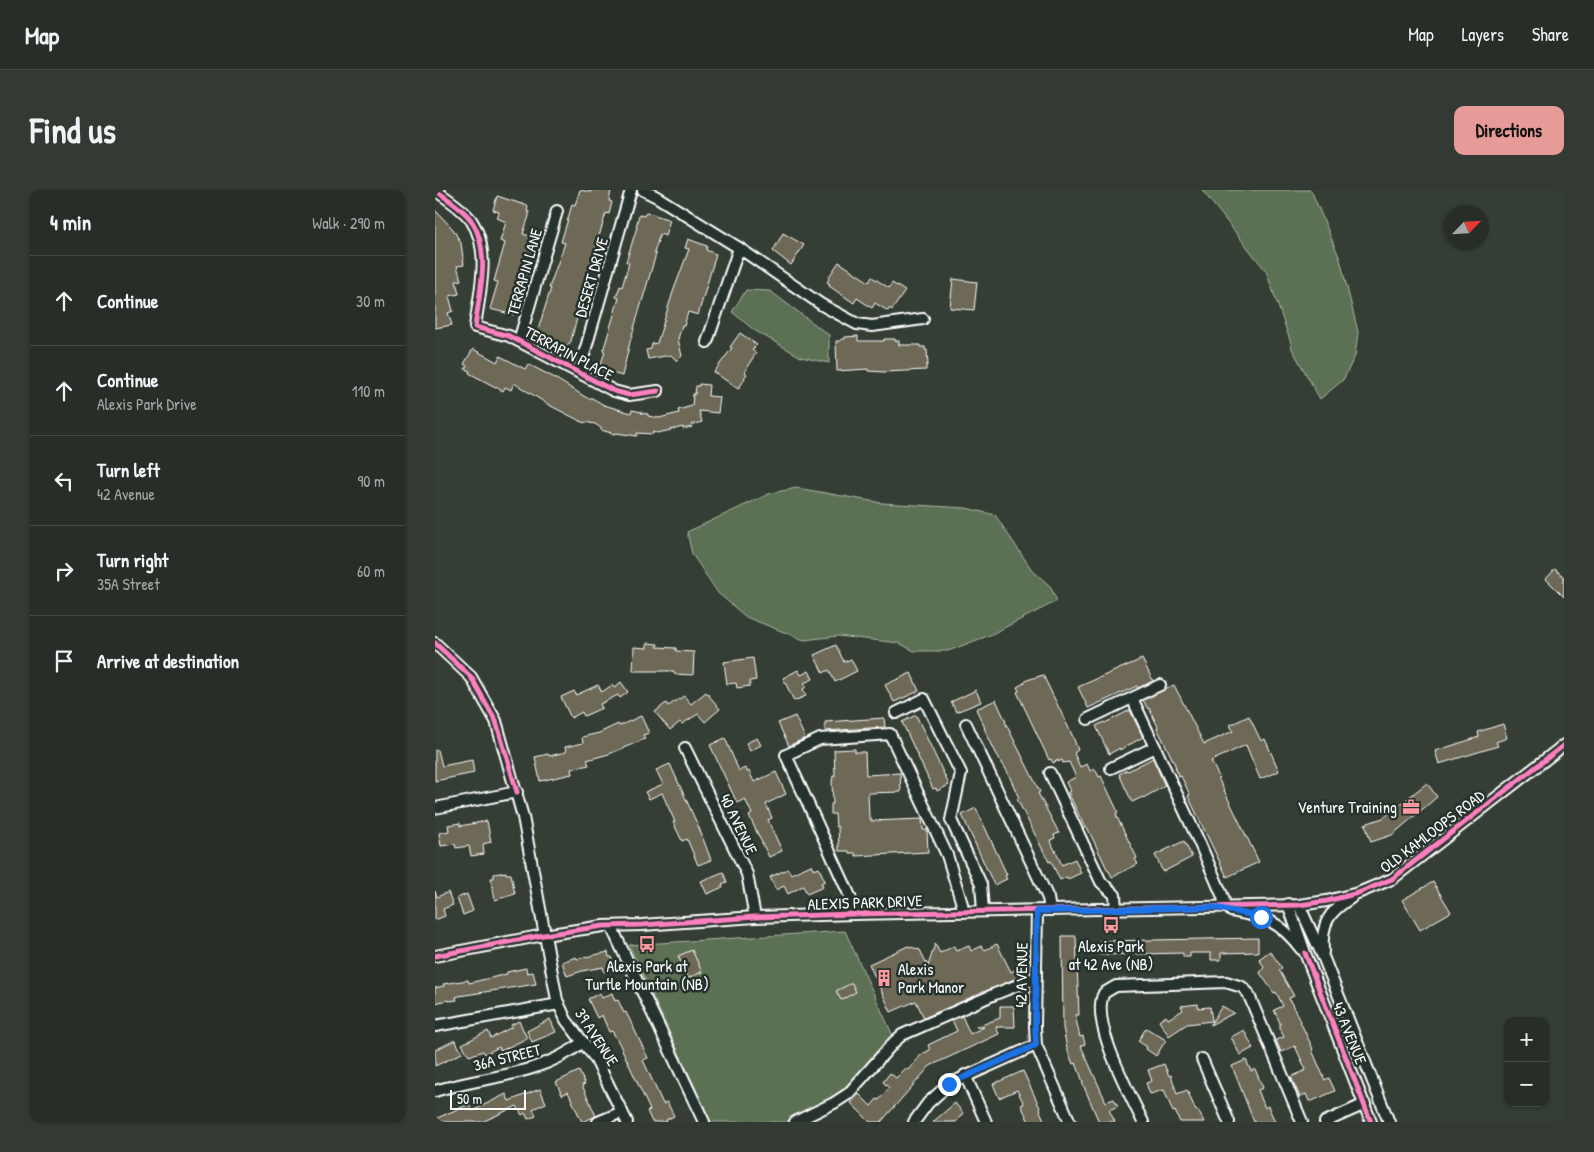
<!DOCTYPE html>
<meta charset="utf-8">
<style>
body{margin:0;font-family:"Patrick Hand",sans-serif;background:#333a34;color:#f1f3f6}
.controls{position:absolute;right:15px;bottom:15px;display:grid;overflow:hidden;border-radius:10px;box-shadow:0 1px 4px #0004}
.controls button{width:45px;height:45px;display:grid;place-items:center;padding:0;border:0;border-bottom:1px solid #434a45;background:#272e28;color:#f1f3f6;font:25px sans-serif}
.compass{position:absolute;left:1009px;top:15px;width:45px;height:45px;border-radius:50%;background:#272e28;box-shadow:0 1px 4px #0004;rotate:65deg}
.scale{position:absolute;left:15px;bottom:12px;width:76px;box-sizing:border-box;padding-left:5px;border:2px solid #fff;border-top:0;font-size:14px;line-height:18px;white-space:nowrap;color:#fff;-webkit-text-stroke:4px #26332d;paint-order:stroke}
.stop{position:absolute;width:15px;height:15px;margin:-11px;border:4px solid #1a73e8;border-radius:50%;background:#fff}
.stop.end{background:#1a73e8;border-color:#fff;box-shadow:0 1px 5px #0008}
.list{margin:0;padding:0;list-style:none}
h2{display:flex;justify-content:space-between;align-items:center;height:65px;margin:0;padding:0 20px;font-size:21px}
h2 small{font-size:16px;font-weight:400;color:#a4a8a8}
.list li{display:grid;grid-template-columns:32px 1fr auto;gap:15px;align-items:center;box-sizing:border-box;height:90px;padding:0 20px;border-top:1px solid #434a45}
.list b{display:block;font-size:19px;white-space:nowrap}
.list p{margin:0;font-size:16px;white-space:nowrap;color:#a4a8a8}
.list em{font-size:16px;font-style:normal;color:#a4a8a8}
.icon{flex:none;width:28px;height:28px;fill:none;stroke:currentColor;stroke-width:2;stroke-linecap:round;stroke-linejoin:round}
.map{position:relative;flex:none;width:1129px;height:932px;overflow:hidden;border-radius:10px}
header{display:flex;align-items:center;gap:30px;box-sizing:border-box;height:70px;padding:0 25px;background:#272e28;border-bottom:1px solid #434a45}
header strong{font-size:24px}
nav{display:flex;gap:28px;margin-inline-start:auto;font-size:18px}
.intro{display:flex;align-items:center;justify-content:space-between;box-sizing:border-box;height:120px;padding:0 30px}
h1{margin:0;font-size:35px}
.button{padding:12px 22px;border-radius:10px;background:#e69b98;color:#111;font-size:18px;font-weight:700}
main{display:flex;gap:30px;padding:0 30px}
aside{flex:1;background:#272e28;border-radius:10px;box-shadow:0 1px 4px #0004}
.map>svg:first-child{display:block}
.green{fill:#5b7053;stroke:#adb8a9}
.building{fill:#6e6857;stroke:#fff}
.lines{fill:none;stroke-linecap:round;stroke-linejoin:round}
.minor-casing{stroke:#fff;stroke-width:14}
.minor{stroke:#26332d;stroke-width:10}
.cycleway-casing{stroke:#26332d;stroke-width:8}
.cycleway{stroke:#ff80c0;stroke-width:5}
.route{stroke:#1a73e8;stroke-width:6}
.labels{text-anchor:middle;stroke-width:5;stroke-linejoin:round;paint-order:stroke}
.street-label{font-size:16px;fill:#fff;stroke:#26332d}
.poi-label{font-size:16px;fill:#fff;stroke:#26332d}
</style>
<header>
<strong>Map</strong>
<nav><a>Map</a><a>Layers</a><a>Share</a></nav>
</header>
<div class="intro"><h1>Find us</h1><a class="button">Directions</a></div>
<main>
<aside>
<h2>4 min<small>Walk · 290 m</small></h2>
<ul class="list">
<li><svg class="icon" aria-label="ahead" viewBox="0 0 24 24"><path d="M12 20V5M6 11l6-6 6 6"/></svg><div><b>Continue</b></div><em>30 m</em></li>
<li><svg class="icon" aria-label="ahead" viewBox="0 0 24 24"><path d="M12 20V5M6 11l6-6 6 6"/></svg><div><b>Continue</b><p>Alexis Park Drive</p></div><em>110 m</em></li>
<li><svg class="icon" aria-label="left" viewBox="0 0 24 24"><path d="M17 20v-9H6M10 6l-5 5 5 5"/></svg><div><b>Turn left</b><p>42 Avenue</p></div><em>90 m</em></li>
<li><svg class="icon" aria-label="right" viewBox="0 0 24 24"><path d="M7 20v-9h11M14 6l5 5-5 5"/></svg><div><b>Turn right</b><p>35A Street</p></div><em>60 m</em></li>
<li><svg class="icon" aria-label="arrive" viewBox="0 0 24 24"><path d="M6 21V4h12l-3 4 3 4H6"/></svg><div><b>Arrive at destination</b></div></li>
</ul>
</aside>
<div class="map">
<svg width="1129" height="932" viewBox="0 0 1129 932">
<rect width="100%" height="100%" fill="#343e35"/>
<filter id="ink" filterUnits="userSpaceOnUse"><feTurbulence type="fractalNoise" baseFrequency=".02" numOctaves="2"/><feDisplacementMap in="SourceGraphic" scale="10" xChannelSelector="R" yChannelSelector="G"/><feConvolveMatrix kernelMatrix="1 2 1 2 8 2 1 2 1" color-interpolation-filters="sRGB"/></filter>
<g filter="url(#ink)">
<!-- green -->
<g class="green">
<polygon points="767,0 876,0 905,69 923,142 920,166 908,190 885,209 857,159 856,153 831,81"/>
<polygon points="311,100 335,101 394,145 394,173 366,167 319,140 297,122"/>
<polygon points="362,298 447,313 531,318 560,325 597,380 615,396 622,411 555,445 513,461 479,461 464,453 403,446 369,450 311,427 283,403 257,364 252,342 336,303"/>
<polygon points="410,741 458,846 414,897 383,917 350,932 276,932 194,755"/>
</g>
<!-- building -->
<g class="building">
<polygon points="145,0 156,2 156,0 176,0 174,11 177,12 174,24 171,23 162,53 154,79 156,80 142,121 144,121 139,139 136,151 134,154 133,154 131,158 117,154 118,153 114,152 116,147 102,143 116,98 114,98 130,53 126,52 133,29 137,14 140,15"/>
<polygon points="62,6 93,16 92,21 94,22 94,26 88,44 102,48 79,125 55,119 63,92 59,91 70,53 65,51 71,32 62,28 64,22 58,20"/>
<polygon points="0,20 18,39 26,53 29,75 22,76 26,90 21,91 24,104 14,106 18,121 13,123 17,135 0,138"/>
<polygon points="211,22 235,30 230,46 225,44 219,63 221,64 216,81 195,152 187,186 167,180 168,176 165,176 170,162 168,161 184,108 181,107 185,96 187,97 194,73 191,72 202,37 201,37 204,25 209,26"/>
<polygon points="348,43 369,55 356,75 338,61"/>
<polygon points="253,49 272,56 271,60 281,64 263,125 253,122 249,136 247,135 243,149 247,166 242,171 236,165 213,169 211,160 216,159 217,154 222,153 238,102 254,59 250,58"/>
<polygon points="404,72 434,92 437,87 454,98 457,93 470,101 457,120 455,118 453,121 440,113 437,118 422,108 419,113 394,96 395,94 392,92 394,89 393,88"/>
<polygon points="518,89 542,92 539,120 515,118"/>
<polygon points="305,143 322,155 317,160 321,163 312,177 313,177 310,182 312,184 309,188 310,189 303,199 279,182 297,158 295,157"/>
<polygon points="423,146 423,151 449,151 449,149 460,149 460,151 464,151 464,155 485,155 485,157 490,157 490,160 492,160 493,175 491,175 491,180 449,182 433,181 433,179 402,181 401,151 406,151 406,149 410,149 410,147"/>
<polygon points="38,159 62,172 65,166 90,179 93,174 118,187 152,208 157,208 169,215 196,223 197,220 207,222 206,223 213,224 213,226 224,228 244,223 243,220 257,216 258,204 260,204 261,196 264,196 264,194 274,195 273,206 285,207 283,223 264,221 267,232 256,235 257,237 248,239 248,237 223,243 218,242 218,244 202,243 202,246 181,243 180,244 166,240 166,238 160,234 150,232 149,233 114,215 79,193 76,200 70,197 68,201 34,183 35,181 30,179 32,176 29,174"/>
<polygon points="1120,379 1129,387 1129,407 1111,389"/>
<polygon points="212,453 223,454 222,457 241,458 241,461 259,462 258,485 239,484 239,481 198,481 199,457 212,458"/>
<polygon points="401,455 409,472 416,469 422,481 400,492 394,480 388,483 379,465"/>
<polygon points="318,468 321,490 315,491 315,496 302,498 301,493 292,494 289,472"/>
<polygon points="707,469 718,491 703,498 702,496 653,518 643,497"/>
<polygon points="363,480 366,485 374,481 378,489 369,493 371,497 368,499 371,506 359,511 348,488"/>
<polygon points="476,483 484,501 459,512 450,495"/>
<polygon points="608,485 638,547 643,560 639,563 645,577 652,574 655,581 660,579 664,587 666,586 683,622 681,623 682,627 702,668 700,669 703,674 677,687 674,681 673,681 652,637 650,638 633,602 635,601 631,592 641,587 634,572 628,573 627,570 623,572 623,570 618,573 616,569 614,570 582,502 584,501 582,497 589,493 592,490"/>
<polygon points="186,492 193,502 185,508 183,505 165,514 167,518 149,526 147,522 136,528 126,507 139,501 141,505 163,495 167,502 177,495 179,498"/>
<polygon points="739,495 769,554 798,541 795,535 814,526 826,551 830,549 844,581 825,589 811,555 776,571 784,587 783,588 824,672 792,687 753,606 755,605 746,586 744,587 740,577 741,577 734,562 722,538 723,537 714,518 713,519 708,510"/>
<polygon points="541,500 546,512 521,522 516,512"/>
<polygon points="271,502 285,519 270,532 263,524 247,534 245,532 235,540 220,522 231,513 233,516 249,506 256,514"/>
<polygon points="561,510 571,532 570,532 605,602 603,603 624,643 619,645 620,648 615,650 627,675 640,669 646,683 633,689 632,687 625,690 616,671 614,672 582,609 584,608 572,581 561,563 549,538 550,538 541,519"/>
<polygon points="695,520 708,547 685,560 685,558 674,564 661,536 669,532 670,533"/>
<polygon points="481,525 514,595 502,601 501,598 498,599 467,532"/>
<polygon points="206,526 214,543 208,545 210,549 174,564 152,570 154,575 136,579 137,584 105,591 100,567 113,564 114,566 131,562 130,557 148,553 147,547 164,543 183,534 184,536"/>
<polygon points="360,526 370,548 354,556 343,533"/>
<polygon points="449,528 450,537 390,541 390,532"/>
<polygon points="1068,534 1072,548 1061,552 1063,556 1004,574 1000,561 1044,547 1043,542"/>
<polygon points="290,548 304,581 310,578 312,582 314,581 319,592 341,582 351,604 331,614 337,628 333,630 347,661 334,667 314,626 317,624 310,609 302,613 275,555"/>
<polygon points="322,548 326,555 315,561 311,553"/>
<polygon points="420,559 420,562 430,562 431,585 465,583 466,602 433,603 434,628 436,628 436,631 487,629 488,640 492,640 493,662 421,666 420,663 414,663 414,661 404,661 403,637 401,637 400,624 396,624 396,614 398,614 397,592 398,586 400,586 399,560"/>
<polygon points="0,560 3,560 7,576 37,570 39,583 0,591"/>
<polygon points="718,568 730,596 708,608 708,607 697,612 684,584 692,580 693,581"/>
<polygon points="235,574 264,638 276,670 263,675 252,649 247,651 238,632 240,632 227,603 214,609 210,602 228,594 221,580"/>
<polygon points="992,593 1002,607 957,645 936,652 930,634 948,628"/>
<polygon points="541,618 572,685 570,686 572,689 559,695 527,625"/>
<polygon points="52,631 56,652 48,654 49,664 36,666 34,656 21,658 20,654 6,656 4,643 14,641 13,635 25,633 25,636"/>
<polygon points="749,651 757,667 728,682 720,665"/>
<polygon points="376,675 379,680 384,678 390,691 386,693 388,697 372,704 368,696 353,704 349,696 341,700 335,687 353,679 356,684"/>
<polygon points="71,682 71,684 76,684 80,704 60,710 56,688 59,688 59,684"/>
<polygon points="288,682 292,692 287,694 288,697 272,704 266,691"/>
<polygon points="998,692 1016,722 985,740 967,710"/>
<polygon points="0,701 2,707 13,702 18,715 8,719 10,726 0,730"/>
<polygon points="32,704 38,721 28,725 22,708"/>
<polygon points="627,746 641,746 644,825 640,825 645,847 648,846 650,854 646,856 671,912 679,909 683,916 674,920 680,932 664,932 647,892 648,892 641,873 638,874 632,859 628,837"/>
<polygon points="823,748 823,762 786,763 786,770 776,770 776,763 755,763 755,767 748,767 748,763 665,765 664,751"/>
<polygon points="500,754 505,763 519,756 521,761 534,756 536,761 547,756 550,760 562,754 576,782 580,780 584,787 489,828 481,811 456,822 434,774 473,756 485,760 493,776"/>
<polygon points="257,760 267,782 253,788 243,766"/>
<polygon points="835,761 847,778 844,780 859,806 854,808 878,859 877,860 890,890 894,888 900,901 877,911 874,911 871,904 865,907 856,887 871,880 860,856 846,862 841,850 849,847 845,839 845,833 839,820 848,816 841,802 839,803 825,783 829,777 824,769"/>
<polygon points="173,762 174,767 177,767 179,780 169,782 168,777 147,781 132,786 127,772 141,767 142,769"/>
<polygon points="91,778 92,783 98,782 101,794 24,806 21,807 22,810 14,811 13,810 0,813 0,798 9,796 8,794 33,790 34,793 72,784 72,782"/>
<polygon points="417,793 421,802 406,810 401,801"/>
<polygon points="165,803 167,808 177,803 180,811 183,810 189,823 191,822 213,868 208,870 228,914 232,912 239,926 231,930 232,932 217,932 212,921 215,920 184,853 177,841 174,842 167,825 162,828 153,809"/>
<polygon points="763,814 763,818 775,817 777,831 752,834 734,846 724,831 731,826 733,829 748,820 746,816"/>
<polygon points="565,816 579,816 580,837 561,837 564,844 495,876 446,932 435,932 416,913 424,904 436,916 442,909 444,910 454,898 448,892 455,883 461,888 471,878 473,880 487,864 495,860 493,855 522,841 517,830 527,826 535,844 549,837 541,837 565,828"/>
<polygon points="787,816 799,823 775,835"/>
<polygon points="115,829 121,842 97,852 92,841"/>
<polygon points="84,831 92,848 66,861 64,857 50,864 48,861 34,866 27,854 53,841 56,848 77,837 76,835"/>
<polygon points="711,838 731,850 721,866 711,859 712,857 703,851"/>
<polygon points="809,840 818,858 805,865 796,847"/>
<polygon points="20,850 27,863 0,876 0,860"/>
<polygon points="811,870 816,881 820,879 828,898 823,900 830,918 833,916 840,932 819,932 797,876"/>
<polygon points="729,874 734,886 736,885 742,904 752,900 761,921 763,920 769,932 745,932 740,921 738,922 729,900 715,904 711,893 717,891 713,880"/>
<polygon points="144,881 150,894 147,895 161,926 147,932 133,902 127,905 121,892"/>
<polygon points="588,881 606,920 605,921 610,932 594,932 586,915 589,914 582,900 564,908 558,894"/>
<polygon points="105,899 111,913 98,919 101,926 93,929 90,923 87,925 82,916 47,932 0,932 0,929 34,914 37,921 71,904 74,911"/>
<polygon points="520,913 528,923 521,932 498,932"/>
</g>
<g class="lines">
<!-- minor casing -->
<g class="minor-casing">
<g id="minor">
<path d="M0 0C12 9 27 18 36 30 57 61 44 103 40 137L74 146 179 201 194 205 223 201"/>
<polyline points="208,0 222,7 304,58 387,115 422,134 437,136 488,129"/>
<polyline points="84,151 122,21"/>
<polyline points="272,152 304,58"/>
<polyline points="144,182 196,0"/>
<polyline points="0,453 36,487 61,531 88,627 122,810 131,830 160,868 192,932"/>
<polyline points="725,495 697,508 765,654 788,707 790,717"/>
<polyline points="461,523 489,509 526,583 516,630 546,694 548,721"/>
<polyline points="653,529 697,508"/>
<polyline points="531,534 613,708 615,720"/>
<polyline points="250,558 312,684 320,727"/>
<polyline points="676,578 720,557"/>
<polyline points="615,583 666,692 680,705 681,719"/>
<polyline points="0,618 82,602"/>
<polyline points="853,714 870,763 936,932"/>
<polyline points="864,715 889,769 954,932"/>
<polyline points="602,721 600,836 601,855 635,932"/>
<path d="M796 721C830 727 844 730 866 759"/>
<polyline points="419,724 419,718 414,704 351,565 385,549 455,544 512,665 527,714 528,722"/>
<polyline points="176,736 269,932"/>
<path d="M888 762C886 734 893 722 916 708"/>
<polyline points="0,766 109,745 168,736 207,735 320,727 419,724 864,715 892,711 923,703 957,689 1129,555"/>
<polyline points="0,836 124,814"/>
<polyline points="767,869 794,932"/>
<polyline points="530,885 551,932"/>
<path d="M0 901C51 886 105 886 148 852"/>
<polyline points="163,932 187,922"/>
<polyline points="360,932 399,913 413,904 459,852 467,845 560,804 601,788"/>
<polyline points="479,932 493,913 514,894 601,855"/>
<path d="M708 932C695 904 654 831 669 803L681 796 791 792 807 797 813 803 867 932"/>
<polyline points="890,932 930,914"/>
</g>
</g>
<!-- minor -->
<use href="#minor" class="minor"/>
<!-- cycleway casing -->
<g class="cycleway-casing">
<g id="cycleway">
<path d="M0 0C12 9 27 18 36 30 57 61 44 103 40 137L74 146 179 201 194 205 223 201"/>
<polyline points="0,453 36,487 61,531 82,602"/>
<polyline points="870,763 936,932"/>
<polyline points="0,766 109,745 168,736 207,735 320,727 419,724 864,715 892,711 923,703 957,689 1129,555"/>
</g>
</g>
<!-- cycleway -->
<use href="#cycleway" class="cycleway"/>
</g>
</g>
<g class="lines" filter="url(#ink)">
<!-- route -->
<polyline class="route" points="514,894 601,855 600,836 602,721 778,717 826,727"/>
</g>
<!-- icons -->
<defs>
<g id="office-bare" transform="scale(1.35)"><path d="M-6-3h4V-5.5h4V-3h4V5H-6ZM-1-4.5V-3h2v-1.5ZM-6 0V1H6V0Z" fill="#ff9aa2" stroke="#26332d" stroke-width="2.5" paint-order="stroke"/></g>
<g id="bus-bare" transform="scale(1.35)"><path d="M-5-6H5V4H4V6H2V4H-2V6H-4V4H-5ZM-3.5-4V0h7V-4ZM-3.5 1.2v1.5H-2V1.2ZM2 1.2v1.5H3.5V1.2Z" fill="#ff9aa2" stroke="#26332d" stroke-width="2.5" paint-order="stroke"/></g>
<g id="building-bare" transform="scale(1.35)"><path d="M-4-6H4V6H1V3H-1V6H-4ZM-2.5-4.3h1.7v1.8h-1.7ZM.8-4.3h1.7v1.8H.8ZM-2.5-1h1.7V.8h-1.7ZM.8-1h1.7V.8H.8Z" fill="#ff9aa2" stroke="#26332d" stroke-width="2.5" paint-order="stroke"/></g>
</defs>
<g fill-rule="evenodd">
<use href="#office-bare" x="976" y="617"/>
<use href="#bus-bare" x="676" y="735"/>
<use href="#bus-bare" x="212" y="754"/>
<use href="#building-bare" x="449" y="788"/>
</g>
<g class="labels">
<!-- street labels -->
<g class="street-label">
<text transform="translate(89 82) rotate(-74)" y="6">TERRAPIN LANE</text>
<text transform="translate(156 87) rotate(-74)" y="6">DESERT DRIVE</text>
<text transform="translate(134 163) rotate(28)" y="6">TERRAPIN PLACE</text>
<text transform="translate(304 634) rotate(64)" y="6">40 AVENUE</text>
<text transform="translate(997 641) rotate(-37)" y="6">OLD KAMLOOPS ROAD</text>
<text transform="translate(430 712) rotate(-2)" y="6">ALEXIS PARK DRIVE</text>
<text transform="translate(586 785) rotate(-89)" y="6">42 AVENUE</text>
<text transform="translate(915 843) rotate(68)" y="6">43 AVENUE</text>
<text transform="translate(162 847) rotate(57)" y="6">39 AVENUE</text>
<text transform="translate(72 867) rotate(-14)" y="6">36A STREET</text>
</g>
<!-- poi labels -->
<g class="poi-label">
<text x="962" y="623" text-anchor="end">Venture Training</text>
<text x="676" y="762">Alexis Park<tspan x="676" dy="18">at 42 Ave (NB)</tspan></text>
<text x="212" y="782">Alexis Park at<tspan x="212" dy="18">Turtle Mountain (NB)</tspan></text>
<text x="463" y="785" text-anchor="start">Alexis<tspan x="463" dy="18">Park Manor</tspan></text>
</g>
</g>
</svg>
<div class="controls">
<button>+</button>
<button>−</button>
</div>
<svg class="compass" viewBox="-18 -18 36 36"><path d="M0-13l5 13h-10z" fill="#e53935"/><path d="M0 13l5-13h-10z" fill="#a4a8a8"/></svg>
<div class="scale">50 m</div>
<div class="stop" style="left:826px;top:727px"></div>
<div class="stop end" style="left:514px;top:894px"></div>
</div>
</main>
